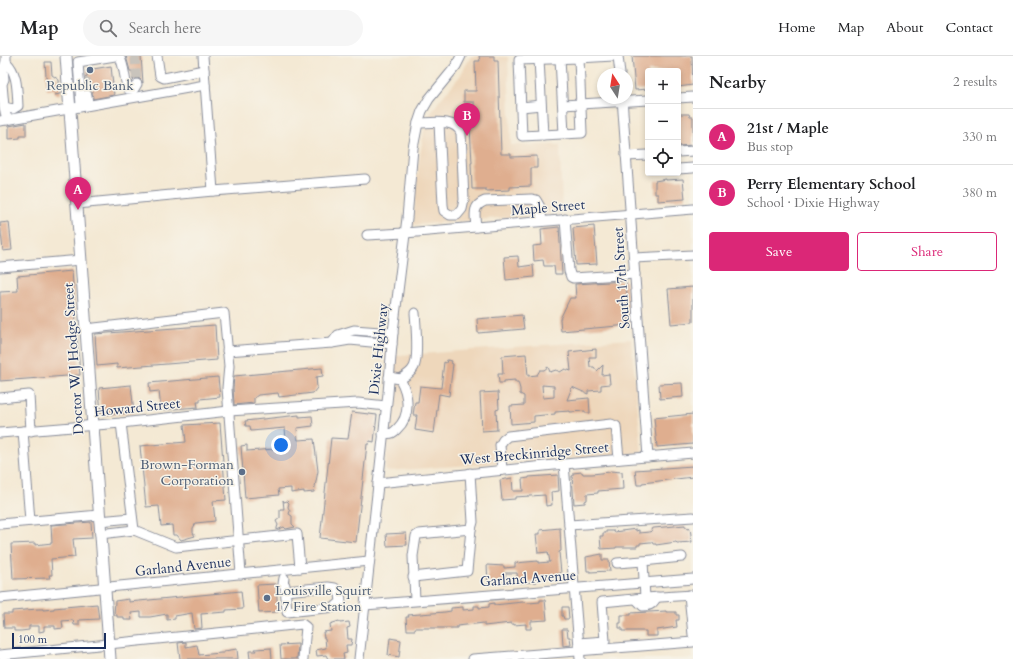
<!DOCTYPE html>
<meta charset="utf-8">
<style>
body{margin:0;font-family:Cardo,serif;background:#f6f6f6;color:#202124}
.controls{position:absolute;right:12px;top:12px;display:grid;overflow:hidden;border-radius:4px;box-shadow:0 2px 6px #0003}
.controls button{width:36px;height:36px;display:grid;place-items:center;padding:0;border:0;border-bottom:1px solid #e0e0e0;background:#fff;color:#202124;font:20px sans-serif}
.compass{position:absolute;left:597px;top:12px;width:36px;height:36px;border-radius:50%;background:#fff;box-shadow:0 2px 6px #0003;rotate:348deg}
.scale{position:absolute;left:12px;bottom:10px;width:94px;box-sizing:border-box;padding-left:4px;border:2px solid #1b2f5e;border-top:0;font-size:11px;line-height:14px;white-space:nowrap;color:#1b2f5e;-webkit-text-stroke:3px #f7f3e8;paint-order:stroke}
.you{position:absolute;left:281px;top:389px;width:14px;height:14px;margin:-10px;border:3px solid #fff;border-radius:50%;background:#1a73e8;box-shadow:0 0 0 6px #1a73e833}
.badge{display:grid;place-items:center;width:26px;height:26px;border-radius:50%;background:#db2777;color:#fff;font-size:13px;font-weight:700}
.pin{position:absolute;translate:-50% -33px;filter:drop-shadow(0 1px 2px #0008)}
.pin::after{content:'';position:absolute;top:21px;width:14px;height:12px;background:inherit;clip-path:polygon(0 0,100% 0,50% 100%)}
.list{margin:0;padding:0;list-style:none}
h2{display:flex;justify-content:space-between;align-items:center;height:52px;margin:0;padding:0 16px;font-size:17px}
h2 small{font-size:13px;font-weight:400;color:#757577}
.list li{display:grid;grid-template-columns:26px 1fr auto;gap:12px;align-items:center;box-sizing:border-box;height:56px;padding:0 16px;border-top:1px solid #e0e0e0}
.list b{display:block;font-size:15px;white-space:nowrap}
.list p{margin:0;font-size:13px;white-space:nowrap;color:#757577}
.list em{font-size:13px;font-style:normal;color:#757577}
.actions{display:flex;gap:8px;padding:12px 16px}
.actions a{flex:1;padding:9px 0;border:1px solid #db2777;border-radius:4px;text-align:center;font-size:14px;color:#db2777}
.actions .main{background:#db2777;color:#fff}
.icon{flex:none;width:22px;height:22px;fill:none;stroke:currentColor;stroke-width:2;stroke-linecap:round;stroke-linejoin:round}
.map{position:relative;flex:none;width:693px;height:603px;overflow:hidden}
header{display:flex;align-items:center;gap:24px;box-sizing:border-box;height:56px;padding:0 20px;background:#fff;border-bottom:1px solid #e0e0e0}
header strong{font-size:19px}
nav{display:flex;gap:22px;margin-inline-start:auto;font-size:14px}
.search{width:280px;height:36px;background:#f6f6f6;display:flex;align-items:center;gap:10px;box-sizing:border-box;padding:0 14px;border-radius:22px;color:#757577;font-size:15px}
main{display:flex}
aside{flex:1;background:#fff}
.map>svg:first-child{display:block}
.built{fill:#eed7bb}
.building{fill:#dfae8f;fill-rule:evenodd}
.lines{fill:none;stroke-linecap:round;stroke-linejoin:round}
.minor-tunnel{stroke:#c9c4bc;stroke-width:9;stroke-dasharray:9 4.5;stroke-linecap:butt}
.minor-casing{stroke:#888c99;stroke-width:11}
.major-casing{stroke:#888c99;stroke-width:13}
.minor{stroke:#fff;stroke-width:9}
.major{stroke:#fff;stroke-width:11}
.service-dot{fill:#5c6f8a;stroke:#f7f3e8;stroke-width:1.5}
.labels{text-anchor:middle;stroke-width:3;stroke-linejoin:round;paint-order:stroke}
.service-label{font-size:14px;fill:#4e5e75;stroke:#f7f3e8}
.street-label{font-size:14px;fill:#1b2f5e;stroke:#f7f3e8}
</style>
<header>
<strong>Map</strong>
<div class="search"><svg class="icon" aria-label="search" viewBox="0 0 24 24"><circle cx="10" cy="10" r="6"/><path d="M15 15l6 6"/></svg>Search here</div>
<nav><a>Home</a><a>Map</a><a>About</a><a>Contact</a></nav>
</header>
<main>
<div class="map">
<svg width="693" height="603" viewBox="0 0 693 603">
<rect width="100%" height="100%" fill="#f7f3e8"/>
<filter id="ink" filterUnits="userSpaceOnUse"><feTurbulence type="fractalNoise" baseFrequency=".025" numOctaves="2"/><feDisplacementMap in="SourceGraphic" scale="8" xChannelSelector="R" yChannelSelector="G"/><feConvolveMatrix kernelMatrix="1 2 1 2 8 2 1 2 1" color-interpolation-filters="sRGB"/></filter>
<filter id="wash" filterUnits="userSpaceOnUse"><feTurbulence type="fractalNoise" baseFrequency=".012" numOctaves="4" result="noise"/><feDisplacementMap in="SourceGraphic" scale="16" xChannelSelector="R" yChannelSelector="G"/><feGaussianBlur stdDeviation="0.9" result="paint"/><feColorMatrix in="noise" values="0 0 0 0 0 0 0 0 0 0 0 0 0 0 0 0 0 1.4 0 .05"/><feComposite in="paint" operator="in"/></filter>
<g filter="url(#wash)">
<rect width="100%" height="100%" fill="#f4e9d4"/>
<!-- built -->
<g class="built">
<polygon points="471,0 508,1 511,89 560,89 562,157 413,169 418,112 424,75 430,59 439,45 460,20"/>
<polygon points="631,283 642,397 385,415 395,300 473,294"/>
</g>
<g id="blocks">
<!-- building -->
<g class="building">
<polygon points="126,0 141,0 143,27 140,23 137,22 133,24 132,15 130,15"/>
<polygon points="479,0 494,0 494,5 498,5 501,98 511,98 511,101 537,100 537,112 531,112 531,130 510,131 510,134 486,135 486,133 472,133 471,107 472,107 470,71 475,71 474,46 464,46 464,35 476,35 475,5 480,5"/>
<polygon points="632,0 692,0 693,29 678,31 678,15 648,15 648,33 635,34"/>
<polygon points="45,6 51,6 52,19 59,24 60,38 55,39 54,33 47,34"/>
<polygon points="111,10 114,39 93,43 92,35 86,33 85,22 87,21 87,14"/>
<polygon points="678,58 689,58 690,61 693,61 693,89 678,90"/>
<polygon points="26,67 26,80 20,80 20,82 9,83 9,70"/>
<polygon points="666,123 666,124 683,123 685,143 658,145 658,138 655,138 655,125"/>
<polygon points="9,166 12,194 3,195 0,167"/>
<polygon points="594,170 597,208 576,209 573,172"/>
<polygon points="559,171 562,218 555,218 554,210 544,210 543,204 534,205 533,190 542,189 541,173"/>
<polygon points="518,200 519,211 533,209 534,221 506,224 504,201"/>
<polygon points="72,215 80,319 0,325 0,236 18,235 17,220"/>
<polygon points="626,225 629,269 561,275 560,263 570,242 576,242 575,228"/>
<polygon points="693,231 693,266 671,268 668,233"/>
<polygon points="522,259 524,273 478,277 477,263"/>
<polygon points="215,269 217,304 117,312 117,308 97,310 95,278"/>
<path d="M596 293V301H589L590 311H594L597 315 603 309 602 319 609 318 610 328 601 329V334L588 335V338L572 331 567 344 589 342 590 357H585V355L570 356V355L555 356V358L534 360V366L511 368 510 350 524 349V340L520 338V333L518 326H515V324L504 325V327H499L498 318H503L502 300 526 298 528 320 537 319 540 314H544L548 311 550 316 556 314 560 316 565 313 571 315 569 296ZM542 329 554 330V341L543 342Z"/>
<polygon points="447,304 452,305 451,307 453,308 449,340 439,338 434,377 415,374 417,359 413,359 415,346 418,346 420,330 441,332 444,306 446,307"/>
<polygon points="322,312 323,320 316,321 317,332 313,337 279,341 278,337 258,339 254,342 254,347 234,349 233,332 234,320"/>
<polygon points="218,321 220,341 200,343 200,346 197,346 198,351 161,354 159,335 150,336 149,327"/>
<polygon points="682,327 683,341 660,343 659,328"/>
<polygon points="131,329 134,357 101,359 99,332"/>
<polygon points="498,336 499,353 496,354 497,374 482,375 480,337"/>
<polygon points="352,356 377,359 374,386 370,385 369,388 367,388 356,486 320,482 331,382 348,383"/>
<polygon points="693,358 693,388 657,391 654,362"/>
<polygon points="299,359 299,361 312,360 313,370 297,372 298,384 314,383 318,415 314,436 304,437 304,435 291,437 291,432 278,433 279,439 245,442 241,390 247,389 247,395 275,393 274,385 286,384 285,372 251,375 250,370 246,370 245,365"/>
<polygon points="220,367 226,444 213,445 215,465 196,467 193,472 193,477 195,480 181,484 177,479 173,479 172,469 161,470 159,450 146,451 140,390 186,386 184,369"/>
<polygon points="693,410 693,421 642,427 642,429 637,429 635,414"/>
<polygon points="610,415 622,416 623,433 598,435 598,437 587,438 587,444 585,445 585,447 574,448 572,420 573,420 573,417 582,416 583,418 592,418 610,416"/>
<polygon points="558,419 559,435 551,436 552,449 546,450 545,439 515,441 515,443 502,444 500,424 512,422 513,435 523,435 522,423 529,422 529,421"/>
<polygon points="283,444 284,446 287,445 289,447 288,451 290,455 289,458 292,460 292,468 295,471 286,473 284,471 277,474 277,472 278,469 276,465 280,462 280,453 284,453"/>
<polygon points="91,466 92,482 73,483 75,501 51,503 52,519 49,519 50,522 13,523 11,488 35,487 35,489 52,487 51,469"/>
<polygon points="685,469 685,471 687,471 688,473 690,472 692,486 677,487 676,486 656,489 656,488 653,488 652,486 650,486 640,487 640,489 637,489 637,491 616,491 616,492 601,493 600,480 603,480 603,477 606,477 606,475 614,475 614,476 636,473 636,475 639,474 639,477 649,476 652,475 651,473 654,472"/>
<polygon points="560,472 561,495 559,496 561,517 559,517 559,522 554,523 554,521 542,522 542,523 535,523 536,526 518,527 517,517 505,517 506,527 488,528 487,509 504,510 504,512 515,511 515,507 538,505 538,507 550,506 548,496 538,497 536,478 540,478 540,474"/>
<polygon points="406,477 407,489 387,490 386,478"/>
<polygon points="602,498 602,504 609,504 610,515 590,516 590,515 587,515 586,501"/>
<polygon points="276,528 278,556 259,557 257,529"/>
<polygon points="241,535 243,553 226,554 226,556 201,558 202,572 194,573 192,557 175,560 175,563 167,564 167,558 150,561 141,561 141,556 131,557 132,564 124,564 124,561 117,561 117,559 114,559 115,545 129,543 129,546"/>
<polygon points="540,544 545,544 547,564 531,565 531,573 526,573 526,568 514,569 514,568 511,568 511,567 484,570 484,567 457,570 457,572 415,572 415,574 407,574 406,561 409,561 408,559 445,556 451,555 451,552 463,551 463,554 474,553 474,550 479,550 479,552 489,551 489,548 494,547 494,549 523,546 529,547 540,546"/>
<polygon points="97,548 99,563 79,564 79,569 74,569 73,564 62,565 63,572 55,573 55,570 44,570 44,575 39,576 39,570 29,570 29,574 21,575 14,575 14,572 4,572 3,558 12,558 12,555 38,553 43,553 43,554 54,553 54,552"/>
<polygon points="562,551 568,551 569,563 564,563 563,560 562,560"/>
<polygon points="666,555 666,556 676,556 676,559 679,559 679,564 676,564 677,571 657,574 657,580 646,580 646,575 622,575 622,572 619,572 619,567 621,567 621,559 631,559 631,557"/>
<polygon points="339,565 340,567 349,566 350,571 347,572 348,583 352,583 351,589 346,589 347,597 343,598 344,603 328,603 326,599 317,600 316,594 326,592 325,582 324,582 323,576 331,575 330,568"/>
<polygon points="562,573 567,573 568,581 570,581 571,589 563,590"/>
<polygon points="390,582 401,584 399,601 388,599"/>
<polygon points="186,586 186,591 197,589 199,599 221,597 224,597 224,595 237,593 238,603 180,603 178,587"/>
<polygon points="298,588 297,603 281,603 280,589"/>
<polygon points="271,592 272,603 250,603 249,595 256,595 255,593"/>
</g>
</g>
</g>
<g filter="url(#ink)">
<use href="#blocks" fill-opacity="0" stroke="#888c99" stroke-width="1"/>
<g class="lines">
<!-- minor-tunnel -->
<g class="minor-tunnel">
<polyline points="135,0 137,28"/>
<polyline points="86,22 87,39"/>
</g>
<!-- minor casing -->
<g class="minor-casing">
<g id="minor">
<polyline points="6,0 6,6 3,13 4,23 2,28 4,51 7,64"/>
<path d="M119 0C125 10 124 23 128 33H134L137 28"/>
<polyline points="157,0 160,20 164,22 204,14"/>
<polyline points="203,0 213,135"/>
<polyline points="618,0 620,18"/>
<polyline points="560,2 564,78"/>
<polygon points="579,2 582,77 522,80 519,4"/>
<polyline points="579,2 613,0"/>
<polyline points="539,3 543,79"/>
<polyline points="87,39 88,49"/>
<polyline points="622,42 648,401"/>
<polyline points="678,42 693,41"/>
<polyline points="563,49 648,44"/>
<polyline points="81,50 78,6 115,0"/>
<path d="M4 51 13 53 18 50C17 35 18 17 6 6"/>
<polyline points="521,51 541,49"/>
<polyline points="0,65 205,29"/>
<path d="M418 67C431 67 455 62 461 77L464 144 462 153 457 159H450L444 155 443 149 439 67"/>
<polyline points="678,96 693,95"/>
<polyline points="626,100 648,99"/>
<polyline points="678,113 693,112"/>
<polyline points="77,148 213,135 365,123"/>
<polyline points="565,163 569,215 571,221 573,222 635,218"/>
<path d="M476 171C475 159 472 150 485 145L531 143 536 144 540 151 542 165"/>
<polyline points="367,179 405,177 693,153"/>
<polyline points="634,202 693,199"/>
<polyline points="0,211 81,204"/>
<polyline points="86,273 224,257 229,310 227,332 241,518"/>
<polyline points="332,287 338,279 354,274 393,277"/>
<polyline points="227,295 332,287 350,284 392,288"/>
<path d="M389 321 400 323C406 320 411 317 414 311 419 301 416 270 415 257"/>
<polyline points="0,342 29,339 31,375"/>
<polyline points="121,367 134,474"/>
<polyline points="23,375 30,465"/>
<polyline points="0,377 121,367 229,355 358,347 386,350"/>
<path d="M383 378C386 377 390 378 392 377 394 376 396 374 397 373 411 360 409 339 400 323"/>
<polyline points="564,408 580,603"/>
<polyline points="502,414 500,389 503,384 508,380 611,368 616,370 619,403"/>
<polyline points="378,427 564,408 693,397"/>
<polyline points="99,465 132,462"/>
<polyline points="0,468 99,459"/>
<polyline points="569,469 693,461"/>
<polyline points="100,478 134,474 176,491 297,478 300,512"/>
<polyline points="682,501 643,505 645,542 693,539"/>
<polyline points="617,507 643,505"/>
<polyline points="413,521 467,515 471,473 473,466 470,417"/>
<polyline points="284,522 283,528 285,529 287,556 335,551 341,546 340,538 335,532 328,531 285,535"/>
<polyline points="689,539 693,579"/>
<polyline points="0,542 369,505"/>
<path d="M636 543 643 550C651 550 653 547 657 541"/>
<polyline points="415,544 413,500 416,480 419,478 471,473"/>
<polyline points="365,549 693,523"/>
<polyline points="579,587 605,585 602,546 645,542"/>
<polyline points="0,599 256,573 302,568 306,571 303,603"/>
<polyline points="359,603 388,337 393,276 407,162 413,92 418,67 422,55 429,43 456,10 461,0"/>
<polyline points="473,603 693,586"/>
</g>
</g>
<!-- major casing -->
<g class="major-casing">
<polyline id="major" points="66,0 110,603"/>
</g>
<!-- minor -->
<use href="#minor" class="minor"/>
<!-- major -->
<use href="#major" class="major"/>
</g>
</g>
<!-- markers -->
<g class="service-dot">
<circle cx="90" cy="14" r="4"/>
<circle cx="242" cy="416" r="4"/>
<circle cx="267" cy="542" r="4"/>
</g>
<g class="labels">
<!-- service labels -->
<g class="service-label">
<text x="90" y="34">Republic Bank</text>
<text x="234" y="413" text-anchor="end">Brown-Forman<tspan x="234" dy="16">Corporation</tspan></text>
<text x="275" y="539" text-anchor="start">Louisville Squirt<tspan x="275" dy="16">17 Fire Station</tspan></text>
</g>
<!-- street labels -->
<g class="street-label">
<text transform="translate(548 151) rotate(-5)" y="5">Maple Street</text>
<text transform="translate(621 222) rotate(-94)" y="5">South 17th Street</text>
<text transform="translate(378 293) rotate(-84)" y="5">Dixie Highway</text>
<text transform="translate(73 303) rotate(-94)" y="5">Doctor W J Hodge Street</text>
<text transform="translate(137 351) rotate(-6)" y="5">Howard Street</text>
<text transform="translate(534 397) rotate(-5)" y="5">West Breckinridge Street</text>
<text transform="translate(183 510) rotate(-6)" y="5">Garland Avenue</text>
<text transform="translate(528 522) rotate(-4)" y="5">Garland Avenue</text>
</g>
</g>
</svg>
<div class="controls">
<button>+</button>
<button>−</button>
<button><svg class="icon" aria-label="locate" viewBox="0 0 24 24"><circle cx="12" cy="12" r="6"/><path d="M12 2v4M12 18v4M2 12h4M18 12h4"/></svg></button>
</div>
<svg class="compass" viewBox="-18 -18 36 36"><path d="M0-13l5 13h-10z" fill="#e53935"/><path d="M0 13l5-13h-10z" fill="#757577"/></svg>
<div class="scale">100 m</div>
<div class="you"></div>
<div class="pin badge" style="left:78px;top:154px">A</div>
<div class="pin badge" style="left:467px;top:80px">B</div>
</div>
<aside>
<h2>Nearby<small>2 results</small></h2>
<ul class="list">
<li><span class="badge">A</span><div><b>21st / Maple</b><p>Bus stop</p></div><em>330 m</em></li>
<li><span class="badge">B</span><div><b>Perry Elementary School</b><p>School · Dixie Highway</p></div><em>380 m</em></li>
</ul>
<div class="actions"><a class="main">Save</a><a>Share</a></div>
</aside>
</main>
